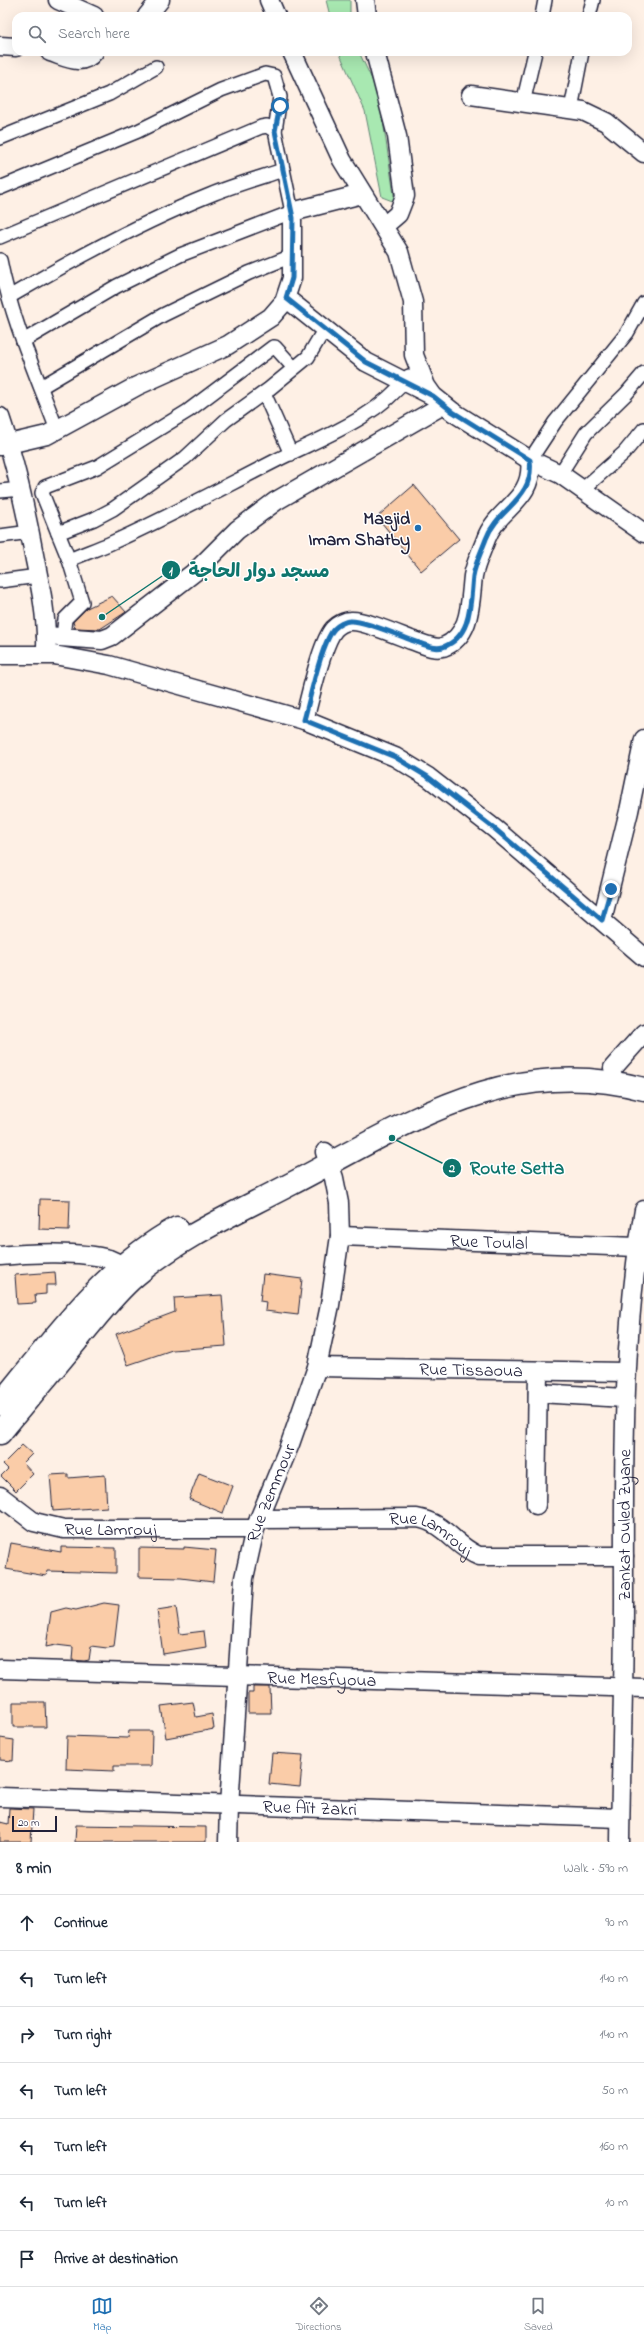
<!DOCTYPE html>
<meta charset="utf-8">
<style>
body{margin:0;font-family:"Indie Flower","Playpen Sans Arabic",sans-serif;background:#f2f2f3;color:#1f2937}
.scale{position:absolute;left:12px;bottom:10px;width:45px;box-sizing:border-box;padding-left:4px;border:2px solid #22223b;border-top:0;font-size:11px;line-height:14px;white-space:nowrap;color:#22223b;-webkit-text-stroke:3px #fff;paint-order:stroke}
.stop{position:absolute;width:12px;height:12px;margin:-9px;border:3px solid #1f6fb2;border-radius:50%;background:#fff}
.stop.end{background:#1f6fb2;border-color:#fff;box-shadow:0 1px 4px #0008}
.list{margin:0;padding:0;list-style:none}
h2{display:flex;justify-content:space-between;align-items:center;height:52px;margin:0;padding:0 16px;font-size:17px}
h2 small{font-size:13px;font-weight:400;color:#747a83}
.list li{display:grid;grid-template-columns:26px 1fr auto;gap:12px;align-items:center;box-sizing:border-box;height:56px;padding:0 16px;border-top:1px solid #e0e1e3}
.list b{display:block;font-size:15px;white-space:nowrap}
.list em{font-size:13px;font-style:normal;color:#747a83}
.icon{flex:none;width:22px;height:22px;fill:none;stroke:currentColor;stroke-width:2;stroke-linecap:round;stroke-linejoin:round}
.map{position:relative;flex:none;width:644px;height:1842px;overflow:hidden}
.search{position:absolute;background:#fff;box-shadow:0 4px 16px #0002;left:12px;right:12px;top:12px;height:44px;display:flex;align-items:center;gap:10px;box-sizing:border-box;padding:0 14px;border-radius:12px;color:#747a83;font-size:15px}
.sheet{height:444px;background:#fff}
nav{display:flex;justify-content:space-around;align-items:center;box-sizing:border-box;height:56px;border-top:1px solid #e0e1e3;background:#fff;font-size:11px;color:#747a83}
nav a{display:grid;justify-items:center;gap:2px}
nav .on{color:#1f6fb2}
.map>svg:first-child{display:block}
.green{fill:#a8e8b1;stroke:#658576}
.building{fill:#facca8;stroke:#22223b}
.lines{fill:none;stroke-linecap:round;stroke-linejoin:round}
.pedestrian-casing{stroke:#22223b;stroke-width:16}
.minor-casing{stroke:#22223b;stroke-width:21}
.secondary-casing{stroke:#22223b;stroke-width:25}
.pedestrian{stroke:#fff;stroke-width:13}
.minor{stroke:#fff;stroke-width:18}
.secondary{stroke:#fff;stroke-width:22}
.route{stroke:#1f6fb2;stroke-width:5}
.poi-dot{fill:#1f6fb2;stroke:#fff;stroke-width:1.5}
.labels{text-anchor:middle;stroke-width:3;stroke-linejoin:round;paint-order:stroke}
.poi-label{font-size:18px;font-weight:bold;fill:#22223b;stroke:#fff;text-anchor:end}
.street-label{font-size:18px;fill:#22223b;stroke:#fff}
.leader{fill:none;stroke:#0f766e;stroke-width:1.5}
.callout-dot{fill:#0f766e;stroke:#fff;stroke-width:1.5}
.mark-label{font-size:12px;text-anchor:middle;font-weight:bold;fill:#fff}
.callout-label{font-size:19px;text-anchor:middle;font-weight:bold;fill:#0f766e;stroke:#fff;stroke-width:3;stroke-linejoin:round;paint-order:stroke}
</style>
<div class="map">
<svg width="644" height="1842" viewBox="0 0 644 1842">
<rect width="100%" height="100%" fill="#fef0e5"/>
<filter id="ink" filterUnits="userSpaceOnUse"><feTurbulence type="fractalNoise" baseFrequency=".025" numOctaves="2"/><feDisplacementMap in="SourceGraphic" scale="8" xChannelSelector="R" yChannelSelector="G"/><feConvolveMatrix kernelMatrix="1 2 1 2 8 2 1 2 1" color-interpolation-filters="sRGB"/></filter>
<g filter="url(#ink)">
<!-- green -->
<g class="green">
<polygon points="326,0 350,0 350,16 330,16"/>
<polygon points="339,52 359,52 375,86 382,114 395,202 382,197 365,111"/>
</g>
<!-- building -->
<g class="building">
<polygon points="414,485 459,539 421,571 377,517"/>
<polygon points="112,596 126,612 100,629 75,628 73,622 87,608"/>
<polygon points="40,1199 70,1200 69,1230 39,1229"/>
<polygon points="55,1272 56,1285 46,1285 46,1294 35,1295 36,1303 17,1304 15,1275"/>
<polygon points="263,1274 302,1279 298,1315 265,1311 266,1302 260,1301"/>
<polygon points="222,1295 226,1346 172,1350 128,1365 116,1334 175,1312 174,1298"/>
<polygon points="22,1445 32,1454 23,1463 33,1474 16,1491 1,1476 8,1469 3,1464"/>
<polygon points="199,1473 233,1486 223,1513 189,1499"/>
<polygon points="68,1474 68,1478 105,1475 107,1507 53,1511 50,1475"/>
<polygon points="11,1543 61,1552 61,1547 116,1548 116,1573 47,1571 46,1576 6,1569"/>
<polygon points="184,1547 216,1550 213,1582 181,1578 139,1577 139,1548 184,1549"/>
<polygon points="104,1603 119,1605 114,1647 107,1648 91,1646 89,1660 84,1661 72,1660 73,1647 56,1645 46,1647 51,1612 66,1608 76,1610"/>
<polygon points="176,1607 180,1634 204,1631 206,1647 163,1654 157,1610"/>
<polygon points="253,1687 270,1687 271,1713 248,1713 248,1693 253,1693"/>
<polygon points="13,1702 45,1702 46,1727 13,1727"/>
<polygon points="193,1702 196,1717 212,1714 214,1729 166,1738 161,1706"/>
<polygon points="129,1731 152,1731 151,1766 114,1766 114,1771 66,1769 67,1736 128,1738"/>
<polygon points="0,1738 14,1740 13,1761 0,1760"/>
<polygon points="272,1753 303,1755 300,1787 269,1784"/>
<polygon points="9,1808 33,1809 31,1842 0,1842 0,1822 8,1824"/>
<polygon points="76,1825 206,1827 206,1842 75,1842"/>
</g>
<g class="lines">
<!-- pedestrian casing -->
<g class="pedestrian-casing">
<g id="pedestrian">
<polyline points="542,16 545,0"/>
<polyline points="589,16 593,0"/>
<polyline points="523,103 535,52"/>
<polyline points="571,109 582,52"/>
<polyline points="0,138 109,94 156,67"/>
<polyline points="0,188 138,131 221,90 265,74 274,76 280,97 275,131 292,212 180,255 117,286 23,341"/>
<polyline points="0,237 261,127 267,126 275,131"/>
<path d="M0 260C11 318 36 374 57 430"/>
<path d="M9 297C74 259 140 223 210 195 234 185 259 178 283 170"/>
<polyline points="41,387 163,315 249,273 292,256"/>
<polyline points="264,393 291,454"/>
<polyline points="530,460 555,422 627,333 644,303"/>
<polyline points="560,474 586,433 626,394 644,373"/>
<polyline points="582,490 624,453 644,429"/>
<polyline points="0,491 21,489"/>
<polyline points="58,533 42,493 45,487 97,467 188,411 273,347 275,347 294,368"/>
<polyline points="0,536 30,532"/>
<polyline points="69,560 58,533 94,519 113,509 185,458 226,420 269,389 308,357 324,330"/>
<polyline points="0,581 38,576"/>
<path d="M63 637 65 619 82 602 69 560C83 554 97 549 111 543 167 518 222 488 277 460 323 437 377 418 409 376"/>
</g>
</g>
<!-- minor casing -->
<g class="minor-casing">
<g id="minor">
<polyline points="58,0 94,16"/>
<polyline points="269,0 276,16"/>
<polyline points="365,0 367,16"/>
<polyline points="147,16 160,0"/>
<polyline points="0,46 16,47"/>
<path d="M50 52C66 57 82 67 94 52"/>
<polyline points="292,52 342,160 399,252 413,302 414,355 426,386 433,396 453,412 530,460 560,474 644,533"/>
<polyline points="375,52 397,136 405,196 398,214 384,226"/>
<polyline points="471,95 583,111 606,122 644,153"/>
<polyline points="286,298 366,362 433,396"/>
<path d="M0 417C16 464 26 511 35 560 41 589 47 618 46 648"/>
<polyline points="0,446 47,435 137,386 228,345 271,317 284,302 292,278 292,212 362,194"/>
<polyline points="46,636 102,640 112,636 196,571 237,530 276,501 443,405"/>
<polyline points="0,655 54,655 109,665 304,720 395,757 428,777 495,829 644,957"/>
<path d="M304 720C310 699 321 644 334 629 338 625 345 621 351 621 363 620 398 635 411 640 421 643 433 650 443 647 472 636 470 601 473 576 475 564 482 550 486 539 497 508 535 500 530 460"/>
<polyline points="602,920 629,811 644,739"/>
<polyline points="613,1068 644,1033"/>
<path id="s1" d="M340 1236 637 1247"/>
<path d="M0 1256C28 1253 82 1251 109 1259 118 1262 125 1269 131 1275"/>
<path id="s2" d="M317 1367 625 1372"/>
<polyline points="538,1393 625,1398"/>
<path id="s3" d="M0 1496 34 1522 64 1529H255"/>
<polyline points="536,1505 538,1371"/>
<path id="s4" d="M259 1519 417 1518C446 1523 454 1546 479 1556H624"/>
<path id="s5" d="M0 1669 644 1688"/>
<path id="s6" d="M0 1797 620 1818"/>
<path id="s7" d="M228 1842 229 1806 244 1578 255 1529 290 1444 317 1367 330 1305 340 1236 339 1203 334 1178 325 1152"/>
<path id="s8" d="M620 1842C621 1762 624 1683 624 1603 624 1472 621 1340 644 1210"/>
</g>
</g>
<!-- secondary casing -->
<g class="secondary-casing">
<g id="secondary">
<path d="M0 1404C53 1340 103 1268 177 1228"/>
<path d="M0 1433C26 1401 53 1370 79 1338 97 1317 114 1294 135 1276 181 1236 238 1212 291 1184 407 1124 506 1053 644 1089"/>
</g>
</g>
<!-- pedestrian -->
<use href="#pedestrian" class="pedestrian"/>
<!-- minor -->
<use href="#minor" class="minor"/>
<!-- secondary -->
<use href="#secondary" class="secondary"/>
</g>
</g>
<g class="lines" filter="url(#ink)">
<!-- route -->
<path class="route" d="M280 106 275 131 293 218 292 278 286 298 366 362 433 396 453 412 530 460C535 500 497 508 486 539 482 550 475 564 473 576 470 601 473 636 443 647 433 650 421 643 411 640 398 635 363 620 350 621 345 621 338 625 334 629 321 644 310 699 304 720L395 757 428 777 495 829 602 920 611 889"/>
</g>
<!-- markers -->
<circle class="poi-dot" cx="418" cy="528" r="4"/>
<g class="labels">
<!-- poi labels -->
<g class="poi-label">
<text x="410" y="524">Masjid<tspan x="410" dy="21">Imam Shatby</tspan></text>
</g>
<!-- street labels -->
<g class="street-label">
<text dy="6" stroke="none"><textPath href="#s1" startOffset="149">Rue Toulal</textPath></text>
<text dy="6" stroke="none"><textPath href="#s2" startOffset="154">Rue Tissaoua</textPath></text>
<text dy="6" stroke="none"><textPath href="#s7" startOffset="354">Rue Zemmour</textPath></text>
<text dy="6" stroke="none"><textPath href="#s8" startOffset="317">Zankat Ouled Zyane</textPath></text>
<text dy="6" stroke="none"><textPath href="#s3" startOffset="120">Rue Lamrouj</textPath></text>
<text dy="6" stroke="none"><textPath href="#s4" startOffset="176">Rue Lamrouj</textPath></text>
<text dy="6" stroke="none"><textPath href="#s5" startOffset="322">Rue Mesfyoua</textPath></text>
<text dy="6" stroke="none"><textPath href="#s6" startOffset="310">Rue Aït Zakri</textPath></text>
</g>
</g>
<!-- callouts -->
<path class="leader" d="M102 617L171 570M392 1138L452 1168"/>
<g class="callout-dot">
<circle cx="102" cy="617" r="4"/>
<circle cx="392" cy="1138" r="4"/>
<circle cx="171" cy="570" r="10"/>
<circle cx="452" cy="1168" r="10"/>
</g>
<g class="mark-label">
<text x="171" y="575">1</text>
<text x="452" y="1172">2</text>
</g>
<g class="callout-label">
<text x="259" y="577">مسجد دوار الحاجة</text>
<text x="517" y="1174">Route Setta</text>
</g>
</svg>
<div class="scale">20 m</div>
<div class="stop" style="left:280px;top:106px"></div>
<div class="stop end" style="left:611px;top:889px"></div>
<div class="search"><svg class="icon" aria-label="search" viewBox="0 0 24 24"><circle cx="10" cy="10" r="6"/><path d="M15 15l6 6"/></svg>Search here</div>
</div>
<section class="sheet">
<h2>8 min<small>Walk · 590 m</small></h2>
<ul class="list">
<li><svg class="icon" aria-label="ahead" viewBox="0 0 24 24"><path d="M12 20V5M6 11l6-6 6 6"/></svg><div><b>Continue</b></div><em>90 m</em></li>
<li><svg class="icon" aria-label="left" viewBox="0 0 24 24"><path d="M17 20v-9H6M10 6l-5 5 5 5"/></svg><div><b>Turn left</b></div><em>140 m</em></li>
<li><svg class="icon" aria-label="right" viewBox="0 0 24 24"><path d="M7 20v-9h11M14 6l5 5-5 5"/></svg><div><b>Turn right</b></div><em>140 m</em></li>
<li><svg class="icon" aria-label="left" viewBox="0 0 24 24"><path d="M17 20v-9H6M10 6l-5 5 5 5"/></svg><div><b>Turn left</b></div><em>50 m</em></li>
<li><svg class="icon" aria-label="left" viewBox="0 0 24 24"><path d="M17 20v-9H6M10 6l-5 5 5 5"/></svg><div><b>Turn left</b></div><em>160 m</em></li>
<li><svg class="icon" aria-label="left" viewBox="0 0 24 24"><path d="M17 20v-9H6M10 6l-5 5 5 5"/></svg><div><b>Turn left</b></div><em>10 m</em></li>
<li><svg class="icon" aria-label="arrive" viewBox="0 0 24 24"><path d="M6 21V4h12l-3 4 3 4H6"/></svg><div><b>Arrive at destination</b></div></li>
</ul>
</section>
<nav>
<a class="on"><svg class="icon" aria-label="map" viewBox="0 0 24 24"><path d="M3 6l6-2 6 2 6-2v14l-6 2-6-2-6 2zM9 4v14M15 6v14"/></svg>Map</a>
<a><svg class="icon" aria-label="directions" viewBox="0 0 24 24"><path d="M12 3l9 9-9 9-9-9zM9 14v-3h6M13 9l2 2-2 2"/></svg>Directions</a>
<a><svg class="icon" aria-label="saved" viewBox="0 0 24 24"><path d="M7 4h10v16l-5-4-5 4z"/></svg>Saved</a>
</nav>
